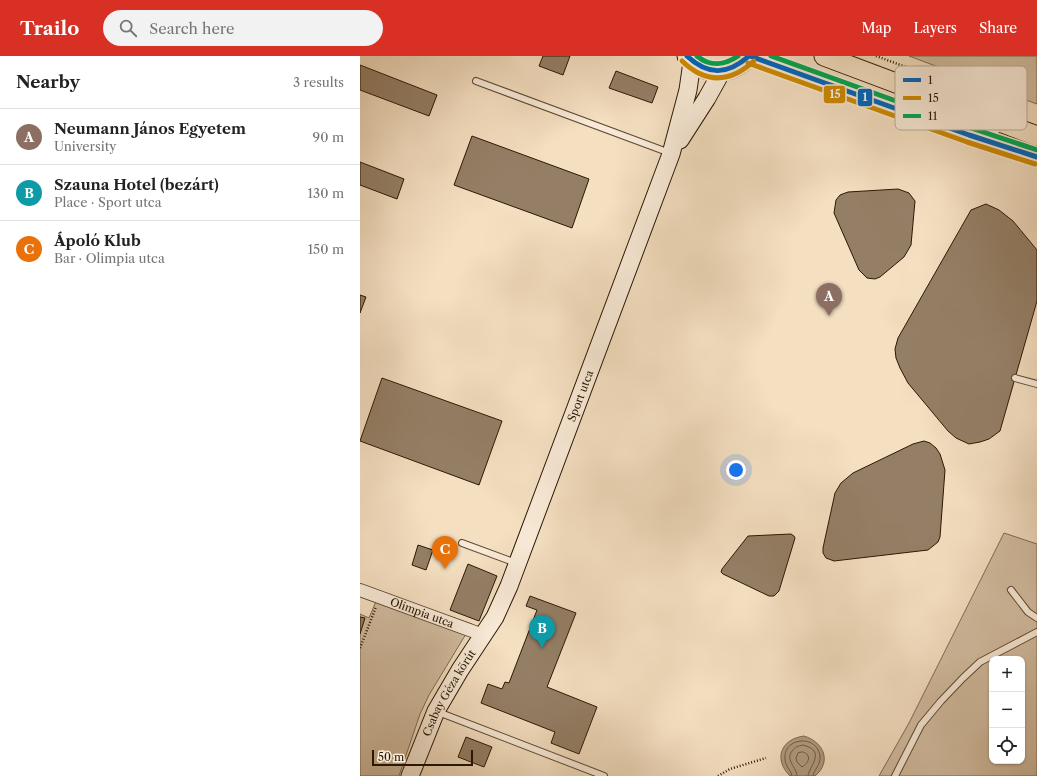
<!DOCTYPE html>
<meta charset="utf-8">
<style>
body{margin:0;font-family:"Libre Caslon Text",serif;background:#f2f2f2;color:#222}
.controls{position:absolute;right:12px;bottom:12px;display:grid;overflow:hidden;border-radius:8px;box-shadow:0 1px 3px #0004}
.controls button{width:36px;height:36px;display:grid;place-items:center;padding:0;border:0;border-bottom:1px solid #e0e0e0;background:#fff;color:#222;font:20px sans-serif}
.scale{position:absolute;left:12px;bottom:10px;width:101px;box-sizing:border-box;padding-left:4px;border:2px solid #2c1803;border-top:0;font-size:11px;line-height:14px;white-space:nowrap;color:#2c1803;-webkit-text-stroke:3px #f8ead7;paint-order:stroke}
.you{position:absolute;left:376px;top:414px;width:14px;height:14px;margin:-10px;border:3px solid #fff;border-radius:50%;background:#1a73e8;box-shadow:0 0 0 6px #1a73e833}
.badge{display:grid;place-items:center;width:26px;height:26px;border-radius:50%;background:#d93025;color:#fff;font-size:13px;font-weight:700}
.pin{position:absolute;translate:-50% -33px;filter:drop-shadow(0 1px 2px #0008)}
.pin::after{content:'';position:absolute;top:21px;width:14px;height:12px;background:inherit;clip-path:polygon(0 0,100% 0,50% 100%)}
.list{margin:0;padding:0;list-style:none}
h2{display:flex;justify-content:space-between;align-items:center;height:52px;margin:0;padding:0 16px;font-size:17px}
h2 small{font-size:13px;font-weight:400;color:#767676}
.list li{display:grid;grid-template-columns:26px 1fr auto;gap:12px;align-items:center;box-sizing:border-box;height:56px;padding:0 16px;border-top:1px solid #e0e0e0}
.list b{display:block;font-size:15px;white-space:nowrap}
.list p{margin:0;font-size:13px;white-space:nowrap;color:#767676}
.list em{font-size:13px;font-style:normal;color:#767676}
.icon{flex:none;width:22px;height:22px;fill:none;stroke:currentColor;stroke-width:2;stroke-linecap:round;stroke-linejoin:round}
.map{position:relative;flex:none;width:677px;height:720px;overflow:hidden}
header{display:flex;align-items:center;gap:24px;box-sizing:border-box;height:56px;padding:0 20px;background:#d93025;color:#fff}
header strong{font-size:19px}
nav{display:flex;gap:22px;margin-inline-start:auto;font-size:14px}
.search{width:280px;height:36px;background:#f2f2f2;display:flex;align-items:center;gap:10px;box-sizing:border-box;padding:0 14px;border-radius:22px;color:#767676;font-size:15px}
main{display:flex}
aside{flex:1;background:#fff}
.map>svg:first-child{display:block}
.green{fill:#d2bda1;stroke:#7f6a52;fill-rule:evenodd}
.water{fill:#b09b80;stroke:#7b674e}
.lines{fill:none;stroke-linecap:round;stroke-linejoin:round}
.shore{stroke:#6e5a42;stroke-width:1}
.building{fill:#947f66;stroke:#2c1803}
.lane-casing{stroke:#5e4a32;stroke-width:8}
.street-casing{stroke:#5e4a32;stroke-width:14}
.secondary-casing{stroke:#2c1803;stroke-width:19}
.primary-casing{stroke:#2c1803;stroke-width:21}
.path{stroke:#2c1803;stroke-width:2.5;stroke-dasharray:1 2;stroke-linecap:butt}
.lane{stroke:#f8ead7;stroke-width:6}
.street{stroke:#f8ead7;stroke-width:12}
.secondary{stroke:#f8ead7;stroke-width:17}
.primary{stroke:#f4dfc1;stroke-width:19}
.bus-1-casing{stroke:#f8ead7;stroke-width:8}
.bus-2-casing{stroke:#f8ead7;stroke-width:8}
.bus-3-casing{stroke:#f8ead7;stroke-width:8}
.bus-1{stroke:#0065bd;stroke-width:5}
.bus-2{stroke:#ce8a01;stroke-width:5}
.bus-3{stroke:#00a651;stroke-width:5}
.labels{text-anchor:middle;stroke-width:4;stroke-linejoin:round;paint-order:stroke}
.street-label{font-size:11px;fill:#2c1803;stroke:#f8ead7}
.key{fill:#f8ead7;stroke:#bbab97;stroke-width:1}
.key-label{font-size:11px;fill:#2c1803}
.line-badge{stroke:#f8ead7;stroke-width:1.5}
.badge-label{font-size:11px;text-anchor:middle;font-weight:bold;fill:#fff}
</style>
<header>
<strong>Trailo</strong>
<div class="search"><svg class="icon" aria-label="search" viewBox="0 0 24 24"><circle cx="10" cy="10" r="6"/><path d="M15 15l6 6"/></svg>Search here</div>
<nav><a>Map</a><a>Layers</a><a>Share</a></nav>
</header>
<main>
<aside>
<h2>Nearby<small>3 results</small></h2>
<ul class="list">
<li><span class="badge" style="background:#8d6e63">A</span><div><b>Neumann János Egyetem</b><p>University</p></div><em>90 m</em></li>
<li><span class="badge" style="background:#0f9aa8">B</span><div><b>Szauna Hotel (bezárt)</b><p>Place · Sport utca</p></div><em>130 m</em></li>
<li><span class="badge" style="background:#e8710a">C</span><div><b>Ápoló Klub</b><p>Bar · Olimpia utca</p></div><em>150 m</em></li>
</ul>
</aside>
<div class="map">
<svg width="677" height="720" viewBox="0 0 677 720">
<rect width="100%" height="100%" fill="#f4dfc1"/>
<filter id="stains"><feTurbulence type="fractalNoise" baseFrequency=".005" numOctaves="4"/><feColorMatrix values="0 0 0 0 .2 0 0 0 0 .09 0 0 0 0 .02 0 0 0 .5 -.17"/></filter>
<radialGradient id="worn" r=".72"><stop offset=".6" stop-color="#630" stop-opacity="0"/><stop offset="1" stop-color="#630" stop-opacity=".3"/></radialGradient>
<!-- green -->
<g class="green">
<polygon points="549,0 677,0 677,48"/>
<path d="M644 477 677 488V720H519L549 667ZM632 603H662V705H632Z"/>
<polygon points="20,536 112,568 69,639 60,658 39,720 0,720 0,558 9,562"/>
</g>
<!-- water -->
<path class="water" d="M444 680C464 686 472 706 455 720H430C413 703 421 683 444 680Z"/>
<g class="lines">
<!-- shore -->
<g class="shore">
<path d="M443 696C452 699 449 707 442 711L437 706 436 702 438 697Z"/>
<path d="M432 720C431 714 425 710 425 703 423 681 457 678 460 700 461 709 454 713 453 720"/>
<path d="M437 720C437 711 425 705 432 695 435 691 438 690 443 689 467 695 449 710 448 720"/>
</g>
</g>
<!-- building -->
<g class="building">
<polygon points="183,0 210,0 203,19 179,10"/>
<polygon points="0,9 77,39 69,60 0,34"/>
<polygon points="256,15 298,31 292,47 249,32"/>
<polygon points="112,80 229,123 212,172 94,129"/>
<polygon points="0,106 44,123 37,143 0,129"/>
<polygon points="538,133 549,137 555,145 551,189 544,201 520,221 515,223 507,222 499,214 474,157 476,144 480,139 488,136"/>
<polygon points="626,148 639,154 653,165 677,194 677,245 640,375 629,383 620,386 609,388 596,382 588,375 548,327 540,312 536,302 535,293 538,282 611,154"/>
<polygon points="0,239 6,241 0,257"/>
<polygon points="22,322 142,365 119,429 0,385"/>
<polygon points="564,385 570,387 576,392 580,398 585,414 580,481 578,486 568,494 474,505 466,502 463,497 463,492 475,437 481,427 493,417 553,388"/>
<polygon points="431,478 434,480 435,482 419,535 414,540 409,540 363,518 361,516 362,513 388,480"/>
<polygon points="58,489 73,494 66,514 52,509"/>
<polygon points="108,508 137,520 119,565 90,554"/>
<polygon points="170,540 216,557 187,631 237,651 219,698 191,687 195,676 121,647 128,628 142,633 145,626 149,627 177,554 166,550"/>
<polygon points="0,561 5,562 0,578"/>
<polygon points="106,681 132,691 124,711 98,701"/>
</g>
<g class="lines">
<!-- lane casing -->
<g class="lane-casing">
<g id="lane">
<polyline points="116,25 310,97"/>
<path d="M626 77C642 76 645 68 650 55"/>
<polyline points="655,322 677,328"/>
<polyline points="102,487 156,507"/>
<polyline points="651,534 668,556 677,562"/>
<polyline points="78,656 244,720"/>
<polyline points="535,720 561,669 581,645 603,622 620,606 677,576"/>
</g>
</g>
<!-- street casing -->
<g class="street-casing">
<g id="street">
<path id="s1" d="M0 534 123 579"/>
</g>
</g>
<!-- secondary casing -->
<g class="secondary-casing">
<g id="secondary">
<polyline points="320,84 347,42 362,15"/>
<path id="s2" d="M50 720 76 655 100 614 135 561 149 530 311 98 328 34 332 6"/>
</g>
</g>
<!-- primary casing -->
<g class="primary-casing">
<g id="primary">
<path d="M327 0C345 21 371 19 389 0"/>
<polyline points="390,0 609,79 677,101"/>
<polyline points="464,0 677,80"/>
</g>
</g>
<!-- path -->
<g class="path">
<polyline points="516,0 557,15 586,27"/>
<polyline points="0,592 16,551"/>
<polyline points="358,720 370,713 406,702"/>
</g>
<!-- lane -->
<use href="#lane" class="lane"/>
<!-- street -->
<use href="#street" class="street"/>
<!-- secondary -->
<use href="#secondary" class="secondary"/>
<!-- primary -->
<use href="#primary" class="primary"/>
<!-- bus-1 casing -->
<g class="bus-1-casing">
<g id="bus-1">
<path d="M327 0C348 20 368 19 389 0"/>
<polyline points="390,0 609,79 677,101"/>
</g>
</g>
<!-- bus-2 casing -->
<g class="bus-2-casing">
<g id="bus-2">
<path d="M322 5C346 28 370 27 394 5"/>
<polyline points="388,7 607,86 675,108"/>
</g>
</g>
<!-- bus-3 casing -->
<g class="bus-3-casing">
<g id="bus-3">
<path d="M337 0C350 11 365 9 378 0"/>
<polyline points="411,0 611,72 677,94"/>
</g>
</g>
<!-- bus-1 -->
<use href="#bus-1" class="bus-1"/>
<!-- bus-2 -->
<use href="#bus-2" class="bus-2"/>
<!-- bus-3 -->
<use href="#bus-3" class="bus-3"/>
</g>
<g class="labels">
<!-- street labels -->
<g class="street-label">
<text dy="4" stroke="none"><textPath href="#s2" startOffset="418">Sport utca</textPath></text>
<text dy="4" stroke="none"><textPath href="#s1" startOffset="66">Olimpia utca</textPath></text>
<text dy="4" stroke="none"><textPath href="#s2" startOffset="92">Csabay Géza körút</textPath></text>
</g>
</g>
<!-- legend -->
<rect x="535" y="10" width="132" height="64" rx="6" class="key"/>
<rect x="543" y="22" width="18" height="4" fill="#0065bd"/>
<rect x="543" y="40" width="18" height="4" fill="#ce8a01"/>
<rect x="543" y="58" width="18" height="4" fill="#00a651"/>
<g class="key-label">
<text x="568" y="28">1</text>
<text x="568" y="46">15</text>
<text x="568" y="64">11</text>
</g>
<g class="line-badge">
<rect x="463" y="29" width="23" height="19" rx="4" fill="#ce8a01"/>
<rect x="497" y="32" width="16" height="19" rx="4" fill="#0065bd"/>
</g>
<g class="badge-label">
<text x="475" y="42">15</text>
<text x="505" y="45">1</text>
</g>
<rect width="100%" height="100%" filter="url(#stains)"/>
<rect width="100%" height="100%" fill="url(#worn)"/>
</svg>
<div class="controls">
<button>+</button>
<button>−</button>
<button><svg class="icon" aria-label="locate" viewBox="0 0 24 24"><circle cx="12" cy="12" r="6"/><path d="M12 2v4M12 18v4M2 12h4M18 12h4"/></svg></button>
</div>
<div class="scale">50 m</div>
<div class="you"></div>
<div class="pin badge" style="left:469px;top:260px;background:#8d6e63">A</div>
<div class="pin badge" style="left:182px;top:592px;background:#0f9aa8">B</div>
<div class="pin badge" style="left:85px;top:513px;background:#e8710a">C</div>
</div>
</main>
